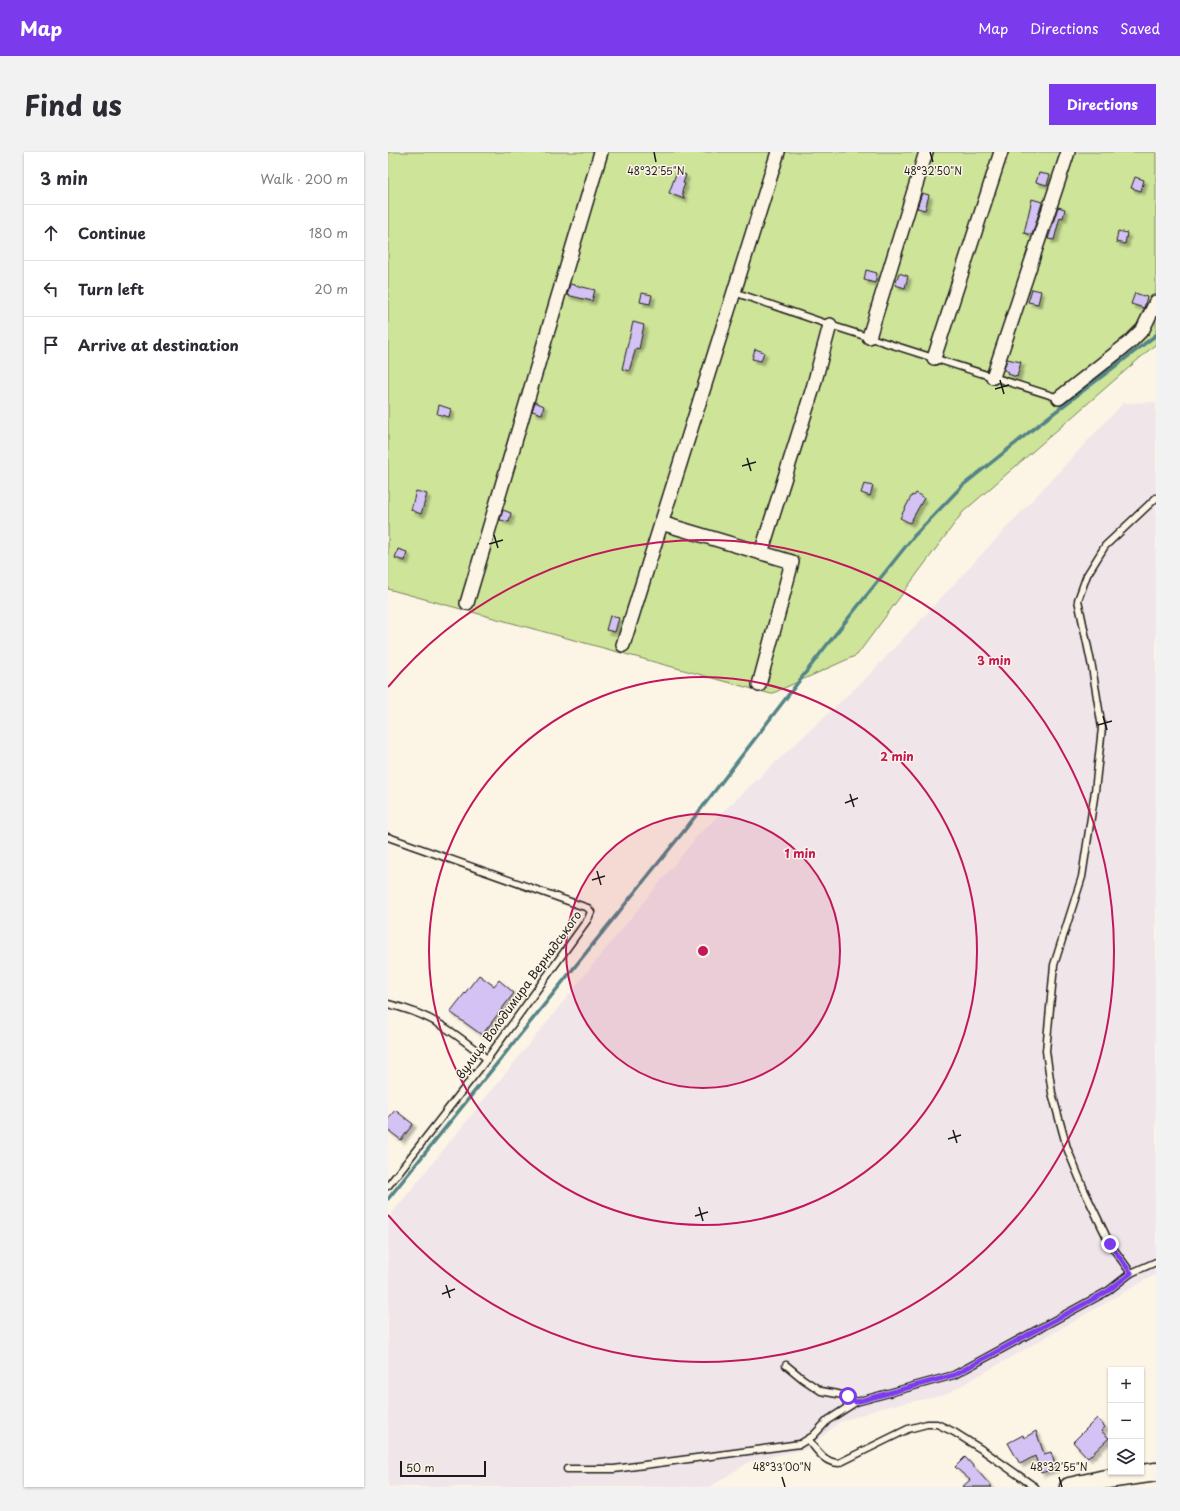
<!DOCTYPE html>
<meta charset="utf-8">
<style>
body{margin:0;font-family:"Playpen Sans",sans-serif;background:#f2f2f3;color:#2b2b33}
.controls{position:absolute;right:12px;bottom:12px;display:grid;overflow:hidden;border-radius:0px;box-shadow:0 1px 3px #0004}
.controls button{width:36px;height:36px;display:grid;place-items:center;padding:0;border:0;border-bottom:1px solid #e1e1e2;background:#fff;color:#2b2b33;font:20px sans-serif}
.scale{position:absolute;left:12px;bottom:10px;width:86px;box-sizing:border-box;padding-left:4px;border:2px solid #1c1c1c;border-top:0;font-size:11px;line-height:14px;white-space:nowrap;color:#1c1c1c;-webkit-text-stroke:3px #fcf5e5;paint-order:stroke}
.stop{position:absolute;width:12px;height:12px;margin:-9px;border:3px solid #7c3aed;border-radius:50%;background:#fff}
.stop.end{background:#7c3aed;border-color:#fff;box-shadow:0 1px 4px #0008}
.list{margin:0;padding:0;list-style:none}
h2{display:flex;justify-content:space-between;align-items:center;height:52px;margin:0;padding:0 16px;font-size:17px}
h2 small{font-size:13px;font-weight:400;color:#7c7c81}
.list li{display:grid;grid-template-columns:26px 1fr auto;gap:12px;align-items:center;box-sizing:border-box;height:56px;padding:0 16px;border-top:1px solid #e1e1e2}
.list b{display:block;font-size:15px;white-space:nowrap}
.list em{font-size:13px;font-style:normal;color:#7c7c81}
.icon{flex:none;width:22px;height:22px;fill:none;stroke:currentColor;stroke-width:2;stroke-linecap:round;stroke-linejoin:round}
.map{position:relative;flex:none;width:768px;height:1335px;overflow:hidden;border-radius:0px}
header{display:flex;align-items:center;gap:24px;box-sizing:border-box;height:56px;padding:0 20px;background:#7c3aed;color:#fff}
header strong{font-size:19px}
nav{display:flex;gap:22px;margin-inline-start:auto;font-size:14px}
.intro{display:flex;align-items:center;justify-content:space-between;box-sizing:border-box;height:96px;padding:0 24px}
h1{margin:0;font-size:28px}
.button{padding:10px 18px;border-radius:0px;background:#7c3aed;color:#fff;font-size:14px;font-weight:700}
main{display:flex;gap:24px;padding:0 24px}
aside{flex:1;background:#fff;border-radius:0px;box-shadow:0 1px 3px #0004}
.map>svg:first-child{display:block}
.built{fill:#f0e6e9}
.green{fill:#cee499;stroke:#75805a}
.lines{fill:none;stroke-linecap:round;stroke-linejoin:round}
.stream{stroke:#538487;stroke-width:3.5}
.building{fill:#d3c2f3;stroke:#1c1c1c;filter:url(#shadow)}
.lane-casing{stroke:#1c1c1c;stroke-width:9}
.street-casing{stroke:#1c1c1c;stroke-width:16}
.secondary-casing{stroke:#1c1c1c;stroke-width:21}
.lane{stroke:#fcf5e5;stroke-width:6}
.street{stroke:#fcf5e5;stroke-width:13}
.secondary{stroke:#fcf5e5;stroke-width:18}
.route{stroke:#7c3aed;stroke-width:5}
.ticks{fill:none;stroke:#1c1c1c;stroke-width:1.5}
.ring{fill:none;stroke:#c2185b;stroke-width:2}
.labels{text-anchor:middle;stroke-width:3;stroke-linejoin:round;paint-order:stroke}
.street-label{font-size:12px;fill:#1c1c1c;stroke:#fcf5e5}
.ticks-label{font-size:10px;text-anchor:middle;fill:#1c1c1c;stroke:#fcf5e5;stroke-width:3;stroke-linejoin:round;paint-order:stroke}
.centre{fill:#c2185b;stroke:#fcf5e5;stroke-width:2}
.ring-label{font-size:12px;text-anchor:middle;font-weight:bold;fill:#c2185b;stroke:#fcf5e5;stroke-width:3;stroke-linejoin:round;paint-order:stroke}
</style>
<header>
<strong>Map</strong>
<nav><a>Map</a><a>Directions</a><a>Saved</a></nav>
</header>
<div class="intro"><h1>Find us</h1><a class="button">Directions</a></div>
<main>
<aside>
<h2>3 min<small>Walk · 200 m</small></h2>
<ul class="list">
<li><svg class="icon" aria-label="ahead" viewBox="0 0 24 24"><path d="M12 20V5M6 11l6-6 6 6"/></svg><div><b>Continue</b></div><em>180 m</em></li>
<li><svg class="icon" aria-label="left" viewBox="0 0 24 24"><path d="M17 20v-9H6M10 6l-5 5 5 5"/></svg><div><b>Turn left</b></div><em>20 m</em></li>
<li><svg class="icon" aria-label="arrive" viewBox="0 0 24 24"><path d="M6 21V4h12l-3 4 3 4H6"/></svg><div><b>Arrive at destination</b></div></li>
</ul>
</aside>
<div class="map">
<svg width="768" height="1335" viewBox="0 0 768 1335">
<defs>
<filter id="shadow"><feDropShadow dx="3.5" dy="3.5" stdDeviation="1" flood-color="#0004"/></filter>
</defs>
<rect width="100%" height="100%" fill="#fcf5e5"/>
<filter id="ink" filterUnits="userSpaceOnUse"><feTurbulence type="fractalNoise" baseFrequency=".025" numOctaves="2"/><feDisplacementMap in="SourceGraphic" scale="8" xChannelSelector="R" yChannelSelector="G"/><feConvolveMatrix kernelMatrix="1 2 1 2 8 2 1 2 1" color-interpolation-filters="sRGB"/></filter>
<g filter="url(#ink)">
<!-- built -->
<polygon class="built" points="768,250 768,1122 557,1243 497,1255 452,1270 419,1297 363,1309 322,1335 0,1335 0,1066 311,682 481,523 735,251"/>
<!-- green -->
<polygon class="green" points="0,0 768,0 768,192 575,360 469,503 383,542 0,437"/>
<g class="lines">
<!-- stream -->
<polyline class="stream" points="0,1047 296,679 438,494 526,384 574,334 654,270 768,183"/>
</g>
<!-- building -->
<g class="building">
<polygon points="289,19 298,23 295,31 297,32 294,39 296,47 281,41"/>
<polygon points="651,21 662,23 659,33 648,30"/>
<polygon points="747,25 756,28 753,39 743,36"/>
<polygon points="534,41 541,43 537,58 529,56"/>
<polygon points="644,47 654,50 654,51 644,83 636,81"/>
<polygon points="670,55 677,57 675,66 672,65 666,88 660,87"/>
<polygon points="730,79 739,81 737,92 728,90"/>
<polygon points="478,118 489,121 487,131 476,128"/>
<polygon points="511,121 520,124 517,136 507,133"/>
<polygon points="182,132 207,138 204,149 179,143"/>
<polygon points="644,137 653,139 650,152 640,150"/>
<polygon points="254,141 264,143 262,152 252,150"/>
<polygon points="747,141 759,145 756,156 743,152"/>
<polygon points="245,170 256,173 251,197 248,196 241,219 234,217"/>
<polygon points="367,197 376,200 373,209 364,207"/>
<polygon points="619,207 633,210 629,225 620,222 621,220 616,218"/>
<polygon points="147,250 156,254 154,262 144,259"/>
<polygon points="51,253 63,257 61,265 49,262"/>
<polygon points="476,332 485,334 482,344 473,341"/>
<polygon points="28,339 39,342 33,362 23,358"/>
<polygon points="528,341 536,346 522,371 512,366 524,343 526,344"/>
<polygon points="115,358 123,361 121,370 112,368"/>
<polygon points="10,397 19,400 17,409 7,406"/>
<polygon points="222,464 231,466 227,480 218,478"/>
<polygon points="91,823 106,834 111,828 126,841 94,883 62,860"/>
<polygon points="7,958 25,972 13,988 0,978 0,967"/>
<polygon points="709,1266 717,1275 713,1279 721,1286 700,1306 685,1290"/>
<polygon points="648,1279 656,1302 663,1300 668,1316 653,1321 647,1304 632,1312 620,1291 635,1283 636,1286"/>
<polygon points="577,1305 604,1335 574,1335 582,1328 567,1315"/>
</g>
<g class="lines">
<!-- lane casing -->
<g class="lane-casing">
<g id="lane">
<polyline points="346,140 442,173 671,246"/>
<polyline points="0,685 194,754 200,756 203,760 200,767 99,907 0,1034"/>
<path d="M0 852C43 862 66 880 99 907"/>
<polyline points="743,1121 722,1092 697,1040 679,996 664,941 658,899 666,813 694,725 707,639 714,576 704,515 690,448 699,423 717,394 768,346"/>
<polyline points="398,1213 415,1227 433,1239 460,1244 468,1250"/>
<path d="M420 1287C429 1298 436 1311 451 1311L520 1277 539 1272H549L566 1280 596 1299 647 1335"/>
<polyline points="179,1317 226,1317 412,1292 425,1284 440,1268 468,1250 566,1223 720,1139 743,1121 768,1110"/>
</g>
</g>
<!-- street casing -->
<g class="street-casing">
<g id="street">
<polyline points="481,185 538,0"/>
<polyline points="546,206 613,0"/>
<polyline points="605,225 680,0"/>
<polyline points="671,246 742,190 755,177 768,150"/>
<polyline points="273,371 404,410 371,533"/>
<polyline points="373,401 425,236 442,173"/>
<polyline points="79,451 213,0"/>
<polyline points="235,493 390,0"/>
</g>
</g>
<!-- secondary casing -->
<g class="secondary-casing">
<polyline id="secondary" points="681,1335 713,1328 768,1320"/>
</g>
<!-- lane -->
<use href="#lane" class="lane"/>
<!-- street -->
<use href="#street" class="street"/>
<!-- secondary -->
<use href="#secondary" class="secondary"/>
</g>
</g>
<g class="lines" filter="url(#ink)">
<!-- route -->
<polyline class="route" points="460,1244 468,1250 566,1223 720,1139 743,1121 722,1092"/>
</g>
<!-- ticks -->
<path class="ticks" d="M266 0 268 10M542 0 545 10M612 228 616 242M607 237 621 233M359 306 363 319M354 314 368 310M106 383 110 396M101 392 115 388M715 564 719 578M710 573 724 569M462 642 466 655M457 651 470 646M209 719 213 733M204 728 217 724M565 978 569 991M560 987 573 983M311 1055 315 1069M307 1064 320 1060M58 1133 62 1146M54 1142 67 1137M394 1325 397 1335M671 1325 674 1335"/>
<!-- distance rings -->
<circle cx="315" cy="799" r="137" fill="#c2185b" fill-opacity=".12"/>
<g class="ring">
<circle cx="315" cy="799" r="137"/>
<circle cx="315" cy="799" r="274"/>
<path d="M0 535A411 411 0 1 1 0 1063"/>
</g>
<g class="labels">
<!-- street labels -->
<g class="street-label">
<text transform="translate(131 843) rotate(-54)" y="4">вулиця Володимира Вернадського</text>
</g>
</g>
<g class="ticks-label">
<text x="268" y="23">48°32'55"N</text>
<text x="545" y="23">48°32'50"N</text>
<text x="394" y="1319">48°33'00"N</text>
<text x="671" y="1319">48°32'55"N</text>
</g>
<circle cx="315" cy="799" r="6" class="centre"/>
<g class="ring-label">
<text x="606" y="513">3 min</text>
<text x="509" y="609">2 min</text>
<text x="412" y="706">1 min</text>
</g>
</svg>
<div class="controls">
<button>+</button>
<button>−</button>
<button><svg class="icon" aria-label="layers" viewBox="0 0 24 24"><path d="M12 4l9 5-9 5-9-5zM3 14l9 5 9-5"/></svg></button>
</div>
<div class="scale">50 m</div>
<div class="stop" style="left:460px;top:1244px"></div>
<div class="stop end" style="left:722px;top:1092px"></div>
</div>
</main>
